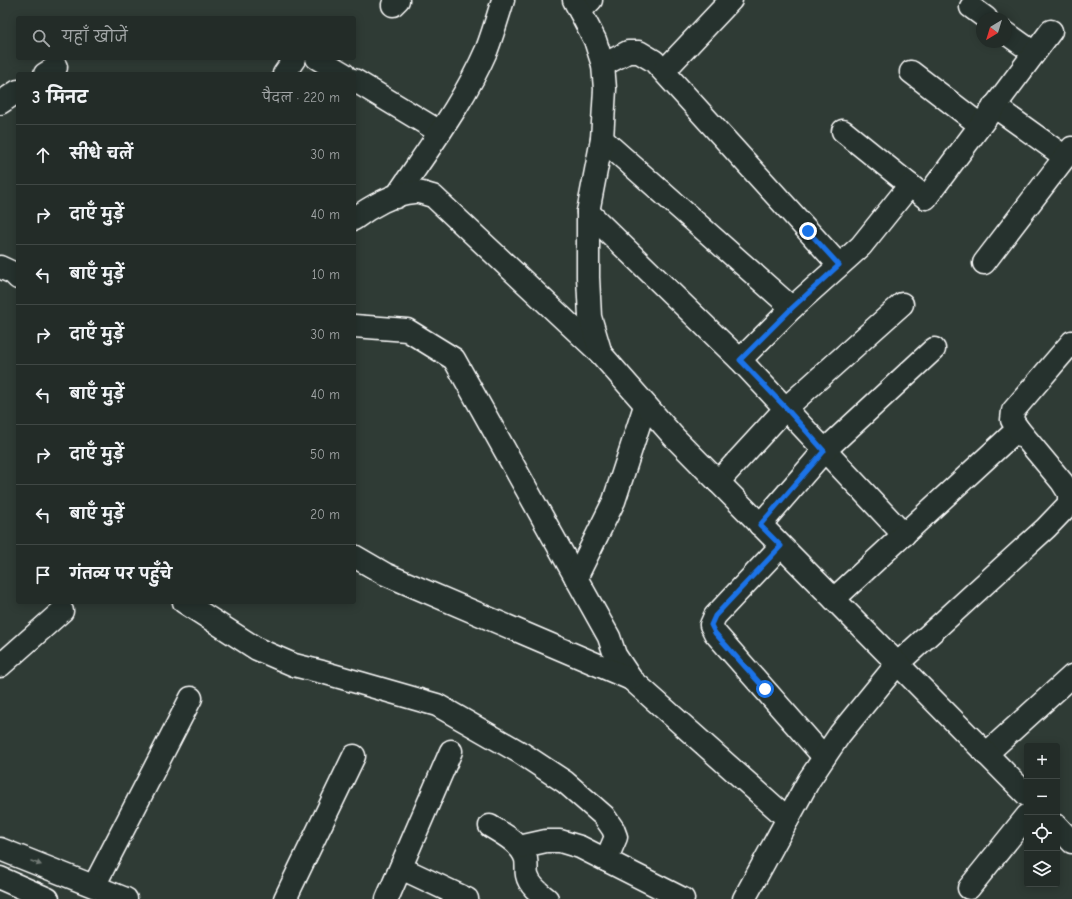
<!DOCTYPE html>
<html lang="hi">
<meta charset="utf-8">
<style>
body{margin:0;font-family:"Comic Neue","Playpen Sans Deva",sans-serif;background:#2f3834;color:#f1f3f6}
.controls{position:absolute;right:12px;bottom:12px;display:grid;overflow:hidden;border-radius:4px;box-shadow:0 2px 10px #0003}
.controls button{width:36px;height:36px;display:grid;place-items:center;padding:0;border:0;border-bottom:1px solid #404845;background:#232c28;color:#f1f3f6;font:20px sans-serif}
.compass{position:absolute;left:976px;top:12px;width:36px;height:36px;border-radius:50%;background:#232c28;box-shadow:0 2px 10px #0003;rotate:218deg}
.stop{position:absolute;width:12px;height:12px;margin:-9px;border:3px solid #1a73e8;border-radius:50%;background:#fff}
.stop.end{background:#1a73e8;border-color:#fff;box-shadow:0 1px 4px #0008}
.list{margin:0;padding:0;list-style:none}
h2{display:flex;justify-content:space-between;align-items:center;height:52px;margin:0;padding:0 16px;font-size:17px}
h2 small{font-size:13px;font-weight:400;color:#a3a7a8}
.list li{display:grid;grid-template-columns:26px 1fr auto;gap:12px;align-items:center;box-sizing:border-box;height:60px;padding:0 16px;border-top:1px solid #404845}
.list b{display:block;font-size:15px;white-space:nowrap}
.list em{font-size:13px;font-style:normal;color:#a3a7a8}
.icon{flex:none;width:22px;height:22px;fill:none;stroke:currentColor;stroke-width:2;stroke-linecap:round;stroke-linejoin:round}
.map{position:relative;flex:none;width:1072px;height:899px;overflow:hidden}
.search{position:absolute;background:#232c28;box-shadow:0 2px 10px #0003;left:16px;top:16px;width:340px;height:44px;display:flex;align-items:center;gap:10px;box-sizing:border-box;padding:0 14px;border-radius:4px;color:#a3a7a8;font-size:15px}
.panel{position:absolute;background:#232c28;box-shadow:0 2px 10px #0003;left:16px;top:72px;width:340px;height:532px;border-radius:4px}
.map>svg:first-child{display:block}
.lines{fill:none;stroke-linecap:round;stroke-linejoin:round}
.street-casing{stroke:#fff;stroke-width:25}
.secondary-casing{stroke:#fff;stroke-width:25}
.primary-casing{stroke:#fff;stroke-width:25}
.street{stroke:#26332d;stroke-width:22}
.secondary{stroke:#26332d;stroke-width:22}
.primary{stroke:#26332d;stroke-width:22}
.oneway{fill:#727a76}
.route{stroke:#1a73e8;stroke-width:5}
</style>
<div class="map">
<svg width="1072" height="899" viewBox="0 0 1072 899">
<rect width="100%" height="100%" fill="#2f3b35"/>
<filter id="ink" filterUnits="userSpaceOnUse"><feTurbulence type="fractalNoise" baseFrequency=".025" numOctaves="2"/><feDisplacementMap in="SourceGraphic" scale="8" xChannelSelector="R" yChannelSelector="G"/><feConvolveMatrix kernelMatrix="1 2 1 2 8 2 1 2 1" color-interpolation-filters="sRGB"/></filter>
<g filter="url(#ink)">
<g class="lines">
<!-- street casing -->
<g class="street-casing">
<g id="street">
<polyline points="393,5 398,0"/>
<polyline points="971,7 986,18"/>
<polyline points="580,11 591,0"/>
<polyline points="1006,33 1034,53"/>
<polyline points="317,58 344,74"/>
<polyline points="603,65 628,52 639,52 654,61 839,265"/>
<polyline points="664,71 731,0"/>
<polyline points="911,72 980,125"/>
<polyline points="45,74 56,67"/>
<polyline points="284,74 295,58"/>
<polyline points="354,80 440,132"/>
<polyline points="0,103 18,91"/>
<polyline points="994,106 1065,157"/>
<polyline points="843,131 926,198 1051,31"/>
<polyline points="602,139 792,308"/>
<path d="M396 197C428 149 464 102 487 49 493 33 498 16 503 0"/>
<polyline points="588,212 740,360 904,535"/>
<path d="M354 219C370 207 394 193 414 192 420 191 427 195 433 196L601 354"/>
<polyline points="984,263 1072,148"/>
<polyline points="0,267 13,273 18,278"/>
<polyline points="354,326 407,330 454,359 609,637 615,655 631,679 788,819"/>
<polyline points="740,360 792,308 861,246 910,185"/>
<polyline points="718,482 786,408 902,304"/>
<polyline points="760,525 824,451 934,349"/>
<polyline points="781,546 715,616 711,625 715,633 824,757"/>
<polyline points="354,556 385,574 631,679"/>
<polyline points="576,578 614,501 645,406"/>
<polyline points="834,599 1018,429"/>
<polyline points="184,602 257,649 294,665 322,672 437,705 521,753 565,782 604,816 613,829 616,837 606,860"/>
<polyline points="0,666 62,611"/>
<polyline points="986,754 1072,676"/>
<path d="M490 826C503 834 521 843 526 859 527 864 526 870 527 875 529 885 539 893 547 899"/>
<polyline points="519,847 546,841 560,841 580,847 683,899"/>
<polyline points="401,868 467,899"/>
<polyline points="94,886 191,698"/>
<polyline points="969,888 1027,816"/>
<polyline points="285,899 354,756"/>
<polyline points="387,899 451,751"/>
<polyline points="744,899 809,780 840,734 897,664 1046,528 1069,504 1069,493 1062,482 1018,429 1012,420 1013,411 1072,342"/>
</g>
</g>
<!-- secondary casing -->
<g class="secondary-casing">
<g id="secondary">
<polyline points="574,0 595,40 603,65 605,89 602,139 588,212 588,277 590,317 601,354 674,437 1027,795"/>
<polyline points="1057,826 1072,842"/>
</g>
</g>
<!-- primary casing -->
<g class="primary-casing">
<g id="primary">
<polyline points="0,849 126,899"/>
<polyline points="0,878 48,899"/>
</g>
</g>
<!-- street -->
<use href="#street" class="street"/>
<!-- secondary -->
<use href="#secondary" class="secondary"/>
<!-- primary -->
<use href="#primary" class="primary"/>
</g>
<!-- one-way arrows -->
<defs><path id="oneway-solid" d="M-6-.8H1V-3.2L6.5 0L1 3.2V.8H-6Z"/></defs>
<use class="oneway" href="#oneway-solid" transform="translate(36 863) rotate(21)"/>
</g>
<g class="lines" filter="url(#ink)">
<!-- route -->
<polyline class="route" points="765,689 715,633 711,625 715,616 781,546 760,525 824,451 786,408 740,360 792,308 839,265 808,231"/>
</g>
</svg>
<div class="controls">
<button>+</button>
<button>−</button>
<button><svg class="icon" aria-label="locate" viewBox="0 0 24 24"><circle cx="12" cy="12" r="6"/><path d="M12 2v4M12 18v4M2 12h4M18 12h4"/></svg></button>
<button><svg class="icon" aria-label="layers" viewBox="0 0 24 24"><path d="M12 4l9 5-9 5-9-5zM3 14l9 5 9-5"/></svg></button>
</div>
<svg class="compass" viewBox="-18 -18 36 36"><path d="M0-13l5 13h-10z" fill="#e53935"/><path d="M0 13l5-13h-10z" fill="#a3a7a8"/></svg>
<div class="stop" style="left:765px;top:689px"></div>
<div class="stop end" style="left:808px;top:231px"></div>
<div class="search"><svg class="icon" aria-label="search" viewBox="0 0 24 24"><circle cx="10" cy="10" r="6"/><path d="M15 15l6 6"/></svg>यहाँ खोजें</div>
<section class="panel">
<h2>3 मिनट<small>पैदल · 220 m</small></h2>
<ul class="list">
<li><svg class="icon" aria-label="ahead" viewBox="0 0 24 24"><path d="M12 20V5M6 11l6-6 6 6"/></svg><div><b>सीधे चलें</b></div><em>30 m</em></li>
<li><svg class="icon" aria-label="right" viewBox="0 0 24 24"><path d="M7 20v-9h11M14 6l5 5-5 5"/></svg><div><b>दाएँ मुड़ें</b></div><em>40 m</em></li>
<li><svg class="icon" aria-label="left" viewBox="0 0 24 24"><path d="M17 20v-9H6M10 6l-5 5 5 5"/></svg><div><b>बाएँ मुड़ें</b></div><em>10 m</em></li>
<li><svg class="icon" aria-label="right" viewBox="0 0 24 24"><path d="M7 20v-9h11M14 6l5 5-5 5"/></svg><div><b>दाएँ मुड़ें</b></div><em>30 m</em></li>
<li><svg class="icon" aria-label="left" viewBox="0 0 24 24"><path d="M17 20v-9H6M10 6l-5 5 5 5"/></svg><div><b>बाएँ मुड़ें</b></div><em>40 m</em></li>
<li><svg class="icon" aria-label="right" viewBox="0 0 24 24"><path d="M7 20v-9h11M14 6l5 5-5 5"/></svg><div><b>दाएँ मुड़ें</b></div><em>50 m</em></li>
<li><svg class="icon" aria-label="left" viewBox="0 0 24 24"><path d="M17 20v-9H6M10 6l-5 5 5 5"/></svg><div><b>बाएँ मुड़ें</b></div><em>20 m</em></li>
<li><svg class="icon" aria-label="arrive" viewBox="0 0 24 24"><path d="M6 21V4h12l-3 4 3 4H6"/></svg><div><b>गंतव्य पर पहुँचे</b></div></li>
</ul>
</section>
</div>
